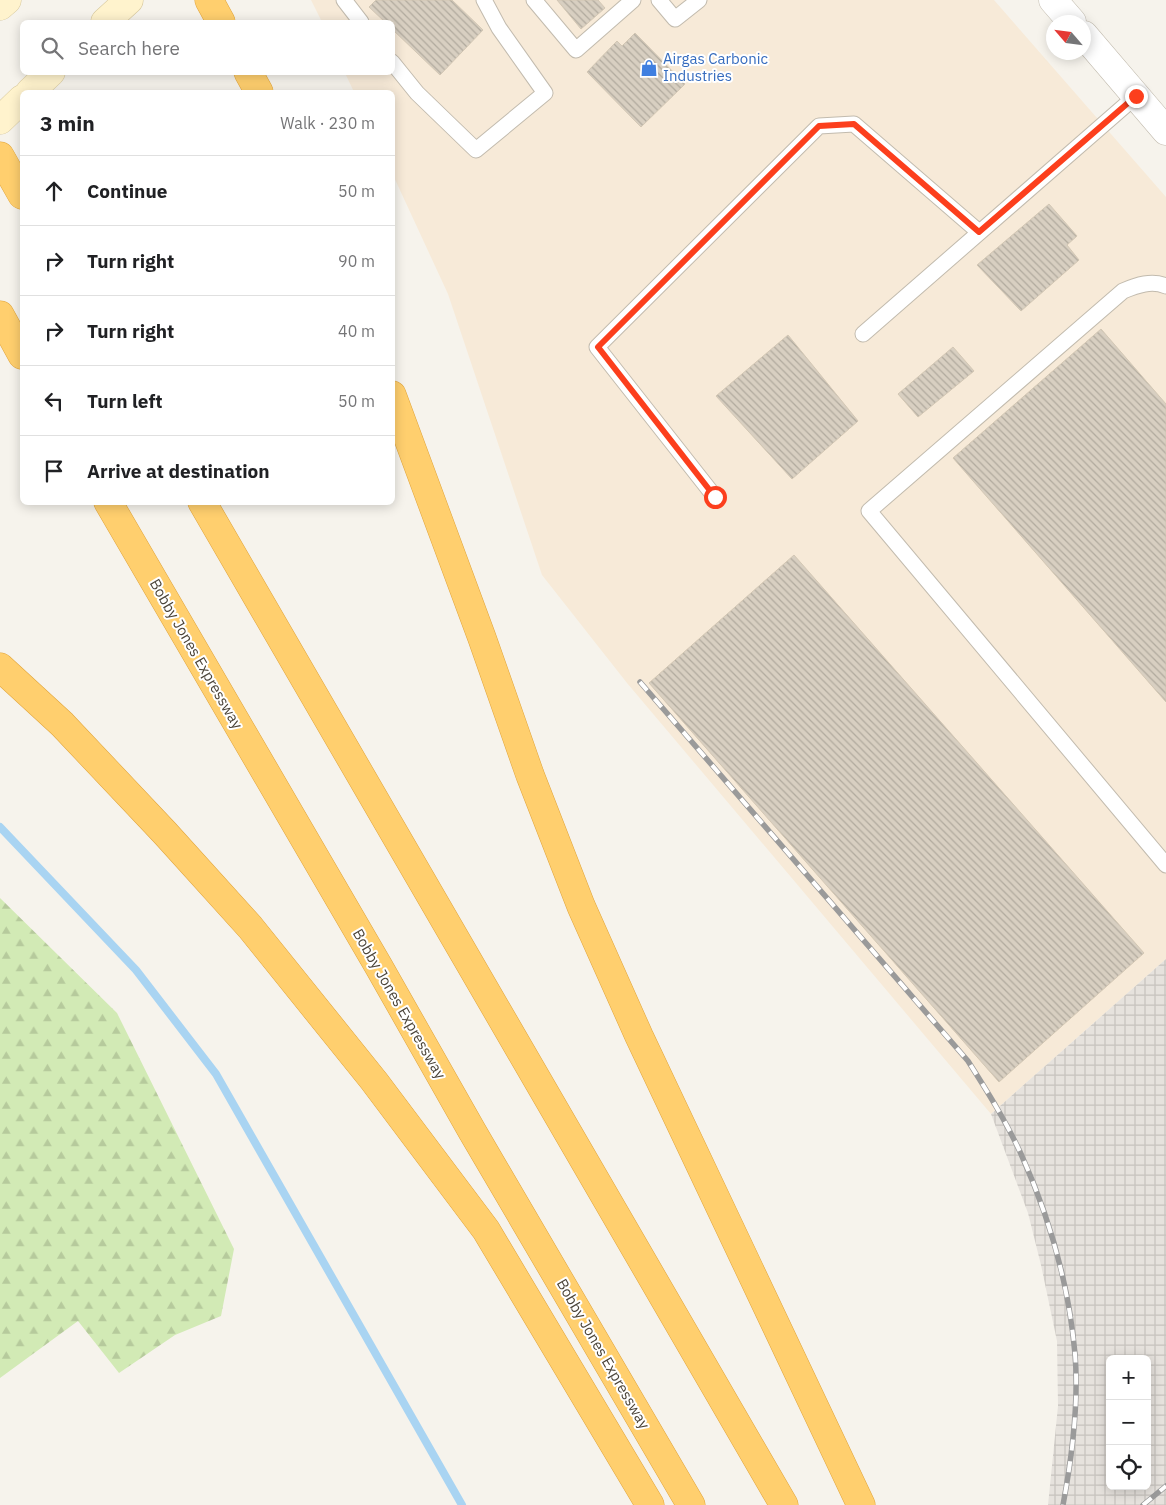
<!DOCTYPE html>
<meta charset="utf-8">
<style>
body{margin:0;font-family:"IBM Plex Sans",sans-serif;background:#f6f6f6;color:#202124}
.controls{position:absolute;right:15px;bottom:15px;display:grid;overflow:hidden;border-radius:8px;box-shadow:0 2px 12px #0003}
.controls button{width:45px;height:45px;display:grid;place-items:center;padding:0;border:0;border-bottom:1px solid #e0e0e0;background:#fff;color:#202124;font:25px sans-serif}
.compass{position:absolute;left:1046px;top:15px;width:45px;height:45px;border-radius:50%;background:#fff;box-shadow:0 2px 12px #0003;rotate:298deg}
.stop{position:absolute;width:15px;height:15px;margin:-11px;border:4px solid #fc3f1d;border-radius:50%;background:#fff}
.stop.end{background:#fc3f1d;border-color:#fff;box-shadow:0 1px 5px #0008}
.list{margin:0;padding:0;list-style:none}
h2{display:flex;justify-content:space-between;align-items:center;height:65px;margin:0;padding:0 20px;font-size:21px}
h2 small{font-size:16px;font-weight:400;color:#757577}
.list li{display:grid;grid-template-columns:32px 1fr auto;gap:15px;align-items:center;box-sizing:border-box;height:70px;padding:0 20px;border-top:1px solid #e0e0e0}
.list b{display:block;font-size:19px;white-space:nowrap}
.list em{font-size:16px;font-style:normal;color:#757577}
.icon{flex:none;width:28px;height:28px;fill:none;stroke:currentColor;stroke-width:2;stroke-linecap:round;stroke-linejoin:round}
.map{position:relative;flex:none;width:1166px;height:1505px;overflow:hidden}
.search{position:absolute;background:#fff;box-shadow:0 2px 12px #0003;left:20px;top:20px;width:375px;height:55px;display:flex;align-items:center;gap:12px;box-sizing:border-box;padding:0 18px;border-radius:8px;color:#757577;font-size:19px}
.panel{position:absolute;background:#fff;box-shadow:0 2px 12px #0003;left:20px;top:90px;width:375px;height:415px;border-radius:8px}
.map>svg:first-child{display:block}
.commercial{fill:#f7ead8}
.industrial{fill:url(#industrial-grid);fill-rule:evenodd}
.forest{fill:url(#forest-firs)}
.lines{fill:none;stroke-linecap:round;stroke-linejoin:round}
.stream{stroke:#a9d4f2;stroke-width:8}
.building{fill:url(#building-back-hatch);stroke:#d3c7b4}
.service-casing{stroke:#c2bbae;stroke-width:17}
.tertiary-casing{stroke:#c2bbae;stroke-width:29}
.secondary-casing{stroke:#d6c79b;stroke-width:29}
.motorway-casing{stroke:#e0a43c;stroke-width:29}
.service{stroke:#fff;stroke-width:15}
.tertiary{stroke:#fff;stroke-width:28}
.secondary{stroke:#fff3cd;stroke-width:28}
.motorway{stroke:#ffcf6e;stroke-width:28}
.rail-casing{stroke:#9a9a9a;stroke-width:5.5}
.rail{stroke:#fff;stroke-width:4;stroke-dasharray:11;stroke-linecap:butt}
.route{stroke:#fc3f1d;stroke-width:6}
.labels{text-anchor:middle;stroke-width:4;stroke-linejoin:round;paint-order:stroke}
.shop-label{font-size:15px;fill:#366cbe;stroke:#fff;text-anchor:start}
.street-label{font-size:15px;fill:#4b4439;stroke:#fff}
</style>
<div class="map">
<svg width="1166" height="1505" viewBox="0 0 1166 1505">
<defs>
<pattern id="industrial-grid" width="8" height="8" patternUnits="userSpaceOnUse" patternTransform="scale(1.25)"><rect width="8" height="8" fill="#e6e2dd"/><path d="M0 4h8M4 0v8" fill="none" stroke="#c7c3be"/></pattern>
<pattern id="forest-firs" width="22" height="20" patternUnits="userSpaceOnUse" patternTransform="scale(1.25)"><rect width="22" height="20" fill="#d2eab5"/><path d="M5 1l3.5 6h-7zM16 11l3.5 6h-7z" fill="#b6ca9c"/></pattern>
<pattern id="building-back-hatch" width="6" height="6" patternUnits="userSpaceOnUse" patternTransform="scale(1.25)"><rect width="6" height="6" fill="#d8cfc1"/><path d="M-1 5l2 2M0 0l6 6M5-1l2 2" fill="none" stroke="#b1aa9e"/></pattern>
</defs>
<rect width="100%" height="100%" fill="#f6f3ec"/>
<!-- commercial -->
<polygon class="commercial" points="311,0 994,0 1166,197 1166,959 991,1114 627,683 542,575 448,294 393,175 392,92 354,92 345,73 392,72 392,22 322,22"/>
<!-- industrial -->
<path class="industrial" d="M1166 959V1505H1048L1058 1406 1057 1341 1041 1265 1028 1213 991 1114ZM1110 1359H1147V1486H1110Z"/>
<!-- forest -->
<polygon class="forest" points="0,898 117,1013 234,1249 221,1316 175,1335 119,1373 78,1321 0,1378"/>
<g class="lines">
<!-- stream -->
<polyline class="stream" points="0,827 136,970 216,1074 462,1505"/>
</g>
<!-- building -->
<g class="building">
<polygon points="376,0 452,0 483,30 440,75 392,29 392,22 385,22 369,7"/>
<polygon points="557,0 598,0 605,8 581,29"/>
<polygon points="635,33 685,84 641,127 587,72 617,41 622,46"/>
<polygon points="1049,204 1077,236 1067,245 1079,260 1021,311 977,265"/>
<polygon points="1101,329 1166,404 1166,702 953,458"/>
<polygon points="788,335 858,421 792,479 716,396"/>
<polygon points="953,347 974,371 918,417 898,394"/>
<polygon points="794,555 1144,953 999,1082 649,683"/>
</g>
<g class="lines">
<!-- service casing -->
<g class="service-casing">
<g id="service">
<polyline points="344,0 361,22"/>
<polyline points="534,0 576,50 633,0"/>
<polyline points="659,0 675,19 699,0"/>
<polyline points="392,62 417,93 476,150 545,93 499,28 484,0"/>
<path d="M1166 286C1152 280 1137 285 1123 291L869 511 1166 865"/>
<polyline points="863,334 1136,96"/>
<polyline points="715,497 597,347 819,126 854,124 979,232"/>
</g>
</g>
<!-- tertiary casing -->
<g class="tertiary-casing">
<g id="tertiary">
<polyline points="1053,0 1072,22"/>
<polyline points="1084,35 1166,131"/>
</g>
</g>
<!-- secondary casing -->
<g class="secondary-casing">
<g id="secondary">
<polyline points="0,6 7,0"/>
<polyline points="105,22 129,0"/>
<polyline points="30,92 51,72"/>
<polyline points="0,120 22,99"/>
</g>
</g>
<!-- motorway casing -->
<g class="motorway-casing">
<g id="motorway">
<polyline points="209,0 221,22"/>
<polyline points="248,72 259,92"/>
<polyline points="0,156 22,195"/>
<polyline points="0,315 22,355"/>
<polyline points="392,395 482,638 530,775 581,906 639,1036 861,1505"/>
<polyline points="108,502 379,967 472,1131 691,1505"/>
<polyline points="202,502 784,1505"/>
<polyline points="0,667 62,724 165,833 250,927 374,1081 486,1230 650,1505"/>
</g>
</g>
<!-- service -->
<use href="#service" class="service"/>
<!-- tertiary -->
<use href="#tertiary" class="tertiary"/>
<!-- secondary -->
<use href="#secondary" class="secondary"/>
<!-- motorway -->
<use href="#motorway" class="motorway"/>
<!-- rail casing -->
<g class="rail-casing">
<g id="rail">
<path d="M640 682 968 1061C987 1091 1006 1121 1021 1154 1049 1216 1069 1286 1075 1354 1079 1403 1072 1457 1063 1505"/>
<polyline points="1143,1505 1166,1486"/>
</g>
</g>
<!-- rail -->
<use href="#rail" class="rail"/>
</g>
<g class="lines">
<!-- route -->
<polyline class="route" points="715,497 598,347 819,126 854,124 979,232 1136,96"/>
</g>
<!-- icons -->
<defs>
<g id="shop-bare" transform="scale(1.35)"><path d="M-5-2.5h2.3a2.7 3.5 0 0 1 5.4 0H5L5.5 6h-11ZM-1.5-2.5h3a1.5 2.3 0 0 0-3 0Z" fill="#3f7fe0" stroke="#fff" stroke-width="2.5" paint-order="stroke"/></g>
</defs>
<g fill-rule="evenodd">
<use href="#shop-bare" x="649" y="68"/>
</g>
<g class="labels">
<!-- shop labels -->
<g class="shop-label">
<text x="663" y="64">Airgas Carbonic<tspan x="663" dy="17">Industries</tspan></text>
</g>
<!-- street labels -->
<g class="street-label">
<text transform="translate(196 654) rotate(60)" y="5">Bobby Jones Expressway</text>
<text transform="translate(399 1004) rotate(60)" y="5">Bobby Jones Expressway</text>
<text transform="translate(603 1354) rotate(60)" y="5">Bobby Jones Expressway</text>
</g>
</g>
</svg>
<div class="controls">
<button>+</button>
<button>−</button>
<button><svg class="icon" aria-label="locate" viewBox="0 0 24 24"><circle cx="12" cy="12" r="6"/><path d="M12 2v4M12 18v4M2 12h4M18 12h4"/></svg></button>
</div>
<svg class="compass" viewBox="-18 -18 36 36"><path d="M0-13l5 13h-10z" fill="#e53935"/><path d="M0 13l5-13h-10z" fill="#757577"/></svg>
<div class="stop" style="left:715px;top:497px"></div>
<div class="stop end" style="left:1136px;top:96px"></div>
<div class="search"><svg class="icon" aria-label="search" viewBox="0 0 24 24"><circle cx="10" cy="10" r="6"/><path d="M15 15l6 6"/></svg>Search here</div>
<section class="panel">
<h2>3 min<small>Walk · 230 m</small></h2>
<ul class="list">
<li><svg class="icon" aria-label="ahead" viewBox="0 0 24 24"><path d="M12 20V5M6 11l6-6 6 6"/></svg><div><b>Continue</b></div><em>50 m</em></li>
<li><svg class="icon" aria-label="right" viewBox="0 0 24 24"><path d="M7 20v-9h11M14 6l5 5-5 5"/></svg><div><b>Turn right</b></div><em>90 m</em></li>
<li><svg class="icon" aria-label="right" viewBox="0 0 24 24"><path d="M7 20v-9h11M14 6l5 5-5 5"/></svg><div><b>Turn right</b></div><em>40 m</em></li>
<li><svg class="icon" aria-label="left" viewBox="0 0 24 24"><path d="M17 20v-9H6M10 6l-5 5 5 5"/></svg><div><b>Turn left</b></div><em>50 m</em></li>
<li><svg class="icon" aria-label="arrive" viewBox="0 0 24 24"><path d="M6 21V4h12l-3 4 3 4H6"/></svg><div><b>Arrive at destination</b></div></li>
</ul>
</section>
</div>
